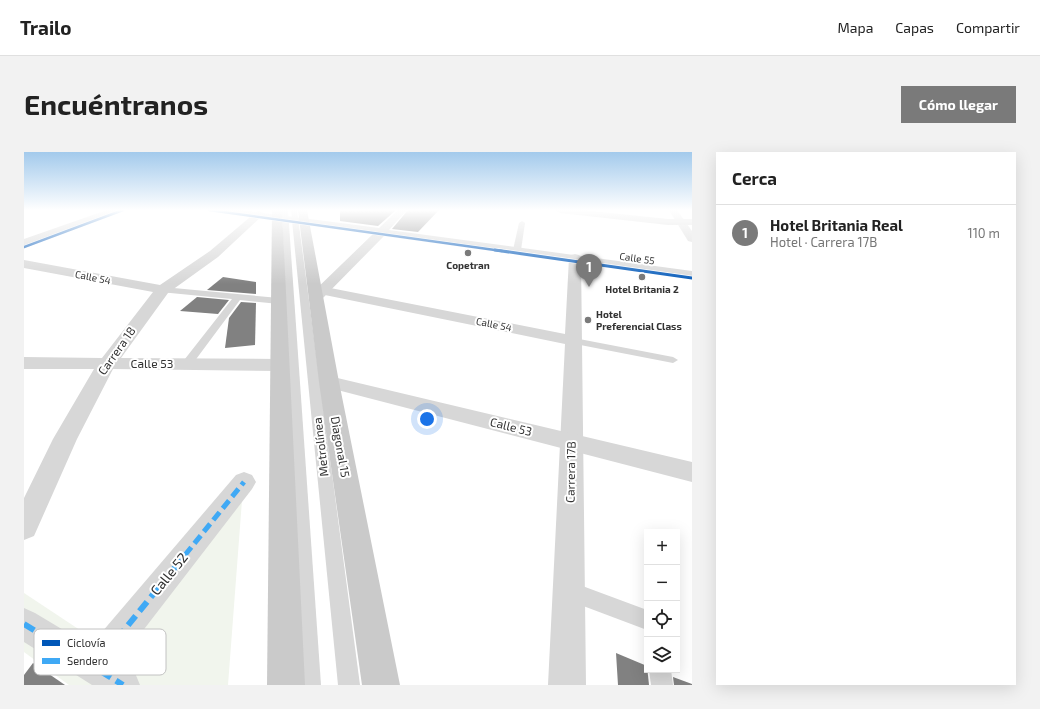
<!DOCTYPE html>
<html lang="es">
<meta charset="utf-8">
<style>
body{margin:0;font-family:"Exo 2",sans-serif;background:#f2f2f2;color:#222}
.controls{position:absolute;right:12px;bottom:12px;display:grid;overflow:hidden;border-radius:0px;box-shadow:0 4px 16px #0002}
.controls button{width:36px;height:36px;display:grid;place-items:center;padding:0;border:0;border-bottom:1px solid #e0e0e0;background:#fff;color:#222;font:20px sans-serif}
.you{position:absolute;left:403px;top:267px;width:14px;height:14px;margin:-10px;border:3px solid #fff;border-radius:50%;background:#1a73e8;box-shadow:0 0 0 6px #1a73e833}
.badge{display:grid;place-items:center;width:26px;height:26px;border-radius:50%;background:#7a7a7a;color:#fff;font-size:13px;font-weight:700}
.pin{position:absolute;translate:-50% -33px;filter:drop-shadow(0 1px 2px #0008)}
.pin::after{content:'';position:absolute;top:21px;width:14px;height:12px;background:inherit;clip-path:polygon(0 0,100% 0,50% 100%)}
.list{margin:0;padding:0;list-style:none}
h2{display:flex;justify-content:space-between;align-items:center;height:52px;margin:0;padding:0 16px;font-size:17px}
h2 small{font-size:13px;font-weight:400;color:#767676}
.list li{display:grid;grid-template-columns:26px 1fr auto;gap:12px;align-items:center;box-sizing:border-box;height:56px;padding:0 16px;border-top:1px solid #e0e0e0}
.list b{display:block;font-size:15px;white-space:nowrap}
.list p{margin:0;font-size:13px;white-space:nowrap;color:#767676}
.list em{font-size:13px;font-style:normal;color:#767676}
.icon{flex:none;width:22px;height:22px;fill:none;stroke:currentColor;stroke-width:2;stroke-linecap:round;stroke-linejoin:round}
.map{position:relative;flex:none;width:668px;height:533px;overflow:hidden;border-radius:0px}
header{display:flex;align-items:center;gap:24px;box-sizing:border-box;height:56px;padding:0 20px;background:#fff;border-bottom:1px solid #e0e0e0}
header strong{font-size:19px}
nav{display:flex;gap:22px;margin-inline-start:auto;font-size:14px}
.intro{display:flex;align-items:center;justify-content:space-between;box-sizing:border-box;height:96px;padding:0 24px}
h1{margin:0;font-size:28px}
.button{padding:10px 18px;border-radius:0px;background:#7a7a7a;color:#fff;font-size:14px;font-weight:700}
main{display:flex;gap:24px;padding:0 24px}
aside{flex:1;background:#fff;border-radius:0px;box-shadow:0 4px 16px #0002}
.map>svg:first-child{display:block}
.green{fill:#f1f5ed}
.building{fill:#818181}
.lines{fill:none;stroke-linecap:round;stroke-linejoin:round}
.service{fill:#d7d7d7;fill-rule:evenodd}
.pedestrian{fill:#d7d7d7;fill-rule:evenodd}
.minor{fill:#d7d7d7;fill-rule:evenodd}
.tertiary{fill:#d7d7d7;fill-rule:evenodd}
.secondary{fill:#d0d0d0;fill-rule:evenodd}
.primary{fill:#cacaca;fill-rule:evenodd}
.quiet-far1{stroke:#3fa9f5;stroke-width:5;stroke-dasharray:10 5;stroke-linecap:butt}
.quiet{stroke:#3fa9f5;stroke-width:6;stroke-dasharray:12 6;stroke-linecap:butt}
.cycleway-far1-casing{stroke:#fff;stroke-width:3.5}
.cycleway-casing{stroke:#fff;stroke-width:4.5}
.cycleway-far1{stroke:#0057b8;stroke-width:2.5}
.cycleway{stroke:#0057b8;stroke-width:3}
.poi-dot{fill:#7a7a7a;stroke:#fff;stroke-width:1.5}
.labels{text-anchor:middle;stroke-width:4;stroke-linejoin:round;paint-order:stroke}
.far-street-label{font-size:10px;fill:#333;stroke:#fff}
.far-poi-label{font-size:10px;font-weight:bold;fill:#333;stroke:#fff}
.street-label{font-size:12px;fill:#333;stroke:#fff}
.near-street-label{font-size:14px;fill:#333;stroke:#fff}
.key{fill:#fff;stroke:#c2c2c2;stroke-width:1}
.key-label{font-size:11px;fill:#333}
</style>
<header>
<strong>Trailo</strong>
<nav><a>Mapa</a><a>Capas</a><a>Compartir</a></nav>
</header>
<div class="intro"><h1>Encuéntranos</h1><a class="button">Cómo llegar</a></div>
<main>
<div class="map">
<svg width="668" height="533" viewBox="0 0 668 533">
<rect width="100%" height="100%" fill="#fff"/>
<!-- green -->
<polygon class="green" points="220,322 204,533 45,533 0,500 0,441 74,490"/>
<!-- building -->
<g class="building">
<polygon points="316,58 372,58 354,74 316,69"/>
<polygon points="384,58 415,58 394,80 368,77"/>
<polygon points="199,125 232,130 232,142 183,138"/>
<polygon points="173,145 205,148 194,162 156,159"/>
<polygon points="217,150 232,151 231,193 201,196 205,166"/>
<polygon points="592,501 623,514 625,533 594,533"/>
<polygon points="9,511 41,533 0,533 0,523"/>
<polygon points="649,525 668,532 668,533 650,533"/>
</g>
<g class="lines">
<!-- service -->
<g class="service">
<polygon points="258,58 264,58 297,533 275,533"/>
<polygon points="267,58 273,58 336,533 314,533"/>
<polygon points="498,69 501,71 497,98 493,100 489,98 495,71"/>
<polygon points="139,135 255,146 259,149 255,152 216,148 167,214 163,215 157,212 208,147 136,140 135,138"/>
<polygon points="550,186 649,205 654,208 649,211 546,191 545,189"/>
<polygon points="545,429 623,458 623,478 538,446 535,439 538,432"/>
<polygon points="625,518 647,518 649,533 627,533"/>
</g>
<!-- pedestrian -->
<polygon class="pedestrian" points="220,320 228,323 232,330 228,337 94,511 111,521 116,533 68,533 0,490 0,456 11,461 66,494 212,323"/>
<!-- minor -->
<g class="minor">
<polygon points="645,58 653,58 668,79 668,90 664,89"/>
<polygon points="235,59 238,60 240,62 238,64 194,105 144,141 97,206 256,207 263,209 265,213 263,217 256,219 89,217 53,287 10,384 0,388 0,346 29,287 70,217 0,217 0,205 78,206 129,140 0,116 0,108 136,133 186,99 232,60"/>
<polygon points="551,102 555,103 557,106 562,533 524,533 541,192 291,141 286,140 284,137 286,134 291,133 541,182 545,106 547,103"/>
</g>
<!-- tertiary -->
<g class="tertiary">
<polygon points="83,58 96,58 94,60 0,94 0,87"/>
<polygon points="195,58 217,58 355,76 374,58 383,58 365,78 668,119 668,127 360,84 297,148 292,149 287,148 285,145 287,142 349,82 199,61 196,60"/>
<polygon points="305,224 668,310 668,330 298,234 295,230 298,226"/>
</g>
<!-- secondary -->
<polygon class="secondary" points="531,58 558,58 644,67 668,67 668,73 644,73 536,61"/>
<!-- primary -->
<g class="primary">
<polygon points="248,58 258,58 281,533 243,533"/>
<polygon points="274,58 283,58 315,230 376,533 338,533 295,230"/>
</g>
<!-- quiet-far1 -->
<polyline class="quiet-far1" points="161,403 220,330"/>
<!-- quiet -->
<g class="quiet">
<polyline points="0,472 99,533"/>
<polyline points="70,515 162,402"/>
</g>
<!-- cycleway-far1 casing -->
<g class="cycleway-far1-casing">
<g id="cycleway-far1">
<polyline points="185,58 478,99"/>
<polyline points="0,95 99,58"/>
</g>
</g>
<!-- cycleway casing -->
<g class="cycleway-casing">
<polyline id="cycleway" points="471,98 668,126"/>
</g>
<!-- cycleway-far1 -->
<use href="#cycleway-far1" class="cycleway-far1"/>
<!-- cycleway -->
<use href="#cycleway" class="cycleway"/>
</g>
<!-- sky -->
<linearGradient id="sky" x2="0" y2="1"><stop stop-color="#a3caec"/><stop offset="0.44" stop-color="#fff"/><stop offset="1" stop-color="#fff" stop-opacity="0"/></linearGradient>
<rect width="668" height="132" fill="url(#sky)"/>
<!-- markers -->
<g class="poi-dot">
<circle cx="444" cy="101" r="4"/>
<circle cx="618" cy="125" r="4"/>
<circle cx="564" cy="168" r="4"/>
</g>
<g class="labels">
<!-- far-street labels -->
<g class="far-street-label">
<text transform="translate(613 106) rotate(8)" y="4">Calle 55</text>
<text transform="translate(69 125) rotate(11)" y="4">Calle 54</text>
<text transform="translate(470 172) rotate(11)" y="4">Calle 54</text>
</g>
<!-- far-poi labels -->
<g class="far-poi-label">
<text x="444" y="117">Copetran</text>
<text x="618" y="141">Hotel Britania 2</text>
<text x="572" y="166" text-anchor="start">Hotel<tspan x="572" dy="12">Preferencial Class</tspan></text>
</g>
<!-- street labels -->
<g class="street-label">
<text transform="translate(93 199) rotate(-55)" y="4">Carrera 18</text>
<text x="128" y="216">Calle 53</text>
<text transform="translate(487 275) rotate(14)" y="4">Calle 53</text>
<text transform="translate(297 295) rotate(-97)" y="4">Metrolínea</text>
<text transform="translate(316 295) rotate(80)" y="4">Diagonal 15</text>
<text transform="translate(547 320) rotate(-89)" y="4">Carrera 17B</text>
</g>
<!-- near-street labels -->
<g class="near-street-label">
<text transform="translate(145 422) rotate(-51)" y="5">Calle 52</text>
</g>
</g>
<!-- legend -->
<rect x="10" y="477" width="132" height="46" rx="6" class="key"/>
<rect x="18" y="488" width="18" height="6" fill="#0057b8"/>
<rect x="18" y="506" width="18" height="6" fill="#3fa9f5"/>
<g class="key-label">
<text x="43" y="495">Ciclovía</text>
<text x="43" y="513">Sendero</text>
</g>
</svg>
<div class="controls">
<button>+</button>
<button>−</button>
<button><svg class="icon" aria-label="locate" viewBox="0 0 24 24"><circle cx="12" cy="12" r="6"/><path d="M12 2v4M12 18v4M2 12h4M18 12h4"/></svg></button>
<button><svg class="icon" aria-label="layers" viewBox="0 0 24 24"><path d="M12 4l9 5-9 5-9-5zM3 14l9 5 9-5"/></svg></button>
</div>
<div class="you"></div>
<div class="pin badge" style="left:565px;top:135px">1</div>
</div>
<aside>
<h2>Cerca<small></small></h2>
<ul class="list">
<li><span class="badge">1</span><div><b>Hotel Britania Real</b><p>Hotel · Carrera 17B</p></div><em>110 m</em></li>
</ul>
</aside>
</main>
